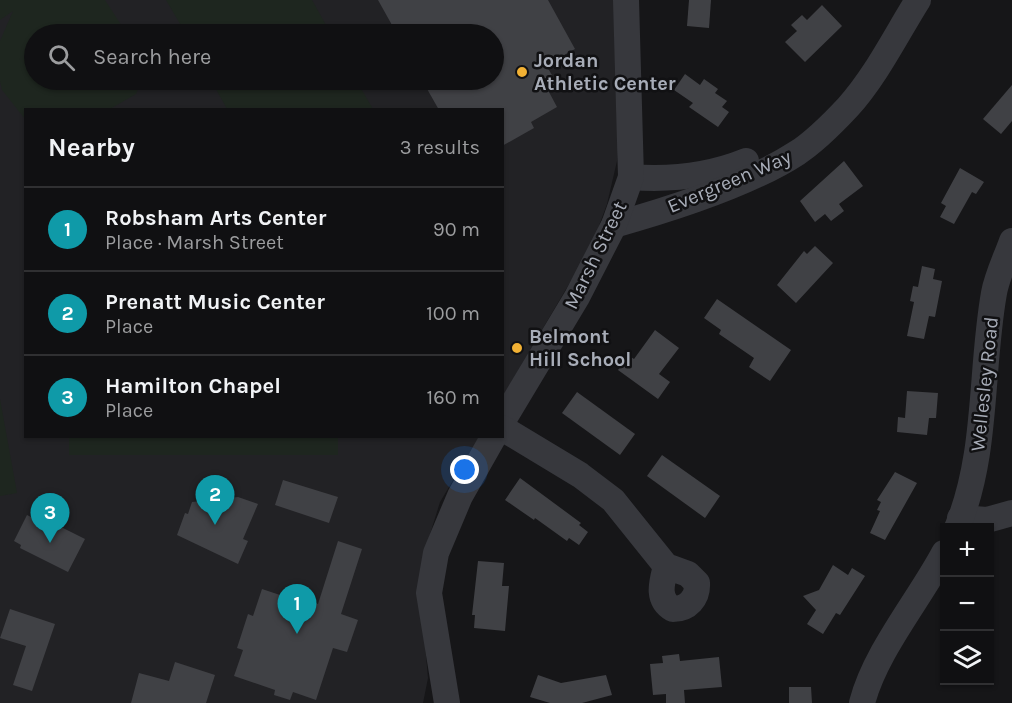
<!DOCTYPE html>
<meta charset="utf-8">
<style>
body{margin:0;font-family:Karla,sans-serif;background:#1e1e20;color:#f1f3f6}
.controls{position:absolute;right:18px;bottom:18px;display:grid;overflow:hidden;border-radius:0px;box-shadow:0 2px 4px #0004}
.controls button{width:54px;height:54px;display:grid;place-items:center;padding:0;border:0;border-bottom:2px solid #303032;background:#101012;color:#f1f3f6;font:30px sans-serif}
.you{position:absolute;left:465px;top:470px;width:21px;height:21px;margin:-15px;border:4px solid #fff;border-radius:50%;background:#1a73e8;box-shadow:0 0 0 9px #1a73e833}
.badge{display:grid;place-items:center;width:39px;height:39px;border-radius:50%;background:#f2b134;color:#fff;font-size:20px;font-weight:700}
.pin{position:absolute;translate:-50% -50px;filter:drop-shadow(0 2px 3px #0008)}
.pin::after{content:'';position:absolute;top:32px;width:21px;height:18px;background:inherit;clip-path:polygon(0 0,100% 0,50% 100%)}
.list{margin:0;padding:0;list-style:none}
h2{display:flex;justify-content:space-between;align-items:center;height:78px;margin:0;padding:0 24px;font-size:26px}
h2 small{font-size:20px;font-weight:400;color:#9c9d9f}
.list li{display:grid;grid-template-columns:39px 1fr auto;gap:18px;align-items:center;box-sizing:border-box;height:84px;padding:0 24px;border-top:2px solid #303032}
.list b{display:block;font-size:22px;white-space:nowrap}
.list p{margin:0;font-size:20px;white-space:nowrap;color:#9c9d9f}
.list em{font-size:20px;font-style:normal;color:#9c9d9f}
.icon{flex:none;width:33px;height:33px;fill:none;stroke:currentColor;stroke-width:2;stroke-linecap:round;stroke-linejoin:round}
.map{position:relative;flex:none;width:1012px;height:703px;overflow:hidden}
.search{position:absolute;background:#101012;box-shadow:0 2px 4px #0004;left:24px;top:24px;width:480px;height:66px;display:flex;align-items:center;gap:15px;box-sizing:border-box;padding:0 21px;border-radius:33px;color:#9c9d9f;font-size:22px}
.panel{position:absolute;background:#101012;box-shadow:0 2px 4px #0004;left:24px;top:108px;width:480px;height:330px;border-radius:0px}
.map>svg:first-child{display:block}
.built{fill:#222225;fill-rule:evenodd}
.green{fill:#1e261f}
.building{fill:#404145}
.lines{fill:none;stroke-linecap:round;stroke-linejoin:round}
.minor{stroke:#37383d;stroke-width:26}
.poi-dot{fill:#f2b134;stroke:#111113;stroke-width:2}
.labels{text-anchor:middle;stroke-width:5;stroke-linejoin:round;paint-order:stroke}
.poi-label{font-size:20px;font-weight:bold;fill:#a8adb8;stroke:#111113;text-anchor:start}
.street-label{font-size:20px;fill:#a8adb8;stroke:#111113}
</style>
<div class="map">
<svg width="1012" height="703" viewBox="0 0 1012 703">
<rect width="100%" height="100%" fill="#161618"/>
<!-- built -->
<path class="built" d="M0 0H616L621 118 617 161 607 204 592 245 503 396 502 110H26V436L479 437 440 502 427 544 421 598 428 678 423 703H0ZM34 34H494V80H34Z"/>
<!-- green -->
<g class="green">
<polygon points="0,0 105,0 127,34 34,34 34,80 142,80 136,94 110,109 26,110 25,119 2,90 0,81 0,41 13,11 0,20"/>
<polygon points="166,0 312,0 331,34 186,34"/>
<polygon points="211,80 356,80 373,109 227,109"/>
<polygon points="0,399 17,493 0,496"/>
<rect x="69" y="437" width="269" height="18"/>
</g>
<!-- building -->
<g class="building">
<polygon points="378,0 548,0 575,49 546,65 559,87 549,92 557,107 531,122 534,128 502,146 502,110 439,110 422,80 494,80 494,34 397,34"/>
<polygon points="689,0 711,0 709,28 687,26"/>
<polygon points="822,5 842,26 805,62 785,42 797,31 791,25 802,15 807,20"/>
<polygon points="685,74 700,85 704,79 718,89 715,93 727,101 722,107 729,112 718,127 689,107 693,103 674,90"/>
<polygon points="1012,85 1012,121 1001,134 983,119"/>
<polygon points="844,161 863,186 839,204 844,211 831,221 825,214 815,222 800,201"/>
<polygon points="960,168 984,182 976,194 972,192 954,224 940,217 946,206 941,203"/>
<polygon points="815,246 833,263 796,303 777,285 804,251 807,254"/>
<polygon points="922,266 935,269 933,279 942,281 935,317 929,316 924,339 907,336 914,302 910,301 913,286 918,287"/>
<polygon points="717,299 791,350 770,381 749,367 754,358 719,334 721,330 704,318"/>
<polygon points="655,330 679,348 659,374 670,382 658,399 618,370 628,355 634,359"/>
<polygon points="907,391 938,393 936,418 929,418 927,435 897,432 898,417 905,418"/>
<polygon points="577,392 635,434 620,455 562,413"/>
<polygon points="662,455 720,496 705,518 647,476"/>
<polygon points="895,472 917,483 885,540 870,533 880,511 877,510 881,502 877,500"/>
<polygon points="520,478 581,523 579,525 588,532 579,545 569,538 567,541 535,518 534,520 505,500"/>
<polygon points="283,480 338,497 329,523 275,505"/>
<polygon points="238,497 258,504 243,539 248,541 238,564 177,535 185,513 188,514 192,502"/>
<polygon points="27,515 35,519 37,515 85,539 68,572 20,548 21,545 14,541"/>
<polygon points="338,541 362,549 341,614 358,620 347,652 333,648 316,700 293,692 290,700 274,695 275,690 234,676 243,650 237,648 248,614 253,616 262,589 304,603 305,600 318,604"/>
<polygon points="478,561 504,563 502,586 509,586 505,631 474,628 475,615 472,615"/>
<polygon points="833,565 848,575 852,568 865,576 840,615 836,613 823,634 807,624 816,610 803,596 819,590"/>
<polygon points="10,609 55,624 32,691 13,685 26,646 0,638"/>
<polygon points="679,654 680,661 719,657 722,687 684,690 685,703 666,703 666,694 653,695 650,664 663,663 662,656"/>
<polygon points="175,662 215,675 206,703 131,703 139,673 169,681"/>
<polygon points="538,675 561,683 606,675 612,695 582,703 550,703 530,697"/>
<polygon points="789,687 811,687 812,703 789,703"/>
</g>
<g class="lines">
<!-- minor -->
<g class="minor">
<path d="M631 177C671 180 709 176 746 161"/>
<path d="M614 225C671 209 748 185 797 153 814 142 834 122 848 107 876 76 896 35 918 0"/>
<polyline points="502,422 577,297 614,225 631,177 626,0"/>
<path d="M502 428 580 475 613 500 666 566 688 574 697 583C698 598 688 609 673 609 656 599 662 582 666 566"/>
<polyline points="960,518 987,520 1012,513"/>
<path d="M957 528C988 453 980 372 994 293 997 276 1006 258 1012 241"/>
<polyline points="447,703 429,593 436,553 460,496 494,436"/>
<path d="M862 703C875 652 919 600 944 553"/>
</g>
</g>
<!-- markers -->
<g class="poi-dot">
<circle cx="522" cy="72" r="6"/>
<circle cx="517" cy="348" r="6"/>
</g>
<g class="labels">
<!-- poi labels -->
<g class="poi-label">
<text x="534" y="67">Jordan<tspan x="534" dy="23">Athletic Center</tspan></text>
<text x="529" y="343">Belmont<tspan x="529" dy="23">Hill School</tspan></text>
</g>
<!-- street labels -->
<g class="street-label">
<text transform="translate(729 181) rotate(-23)" y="7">Evergreen Way</text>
<text transform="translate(595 255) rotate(-64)" y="7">Marsh Street</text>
<text transform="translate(984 384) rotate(-84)" y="7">Wellesley Road</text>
</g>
</g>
</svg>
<div class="controls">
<button>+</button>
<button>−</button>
<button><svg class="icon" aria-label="layers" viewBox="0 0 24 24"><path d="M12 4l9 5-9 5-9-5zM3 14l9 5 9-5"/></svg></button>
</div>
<div class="you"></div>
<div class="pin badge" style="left:297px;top:634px;background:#0f9aa8">1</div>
<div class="pin badge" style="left:215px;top:525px;background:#0f9aa8">2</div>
<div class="pin badge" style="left:50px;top:543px;background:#0f9aa8">3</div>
<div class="search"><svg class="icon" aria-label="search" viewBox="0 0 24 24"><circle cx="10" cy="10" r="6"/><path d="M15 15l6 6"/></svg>Search here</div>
<section class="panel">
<h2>Nearby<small>3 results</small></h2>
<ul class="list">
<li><span class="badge" style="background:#0f9aa8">1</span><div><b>Robsham Arts Center</b><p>Place · Marsh Street</p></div><em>90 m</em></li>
<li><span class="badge" style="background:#0f9aa8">2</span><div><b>Prenatt Music Center</b><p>Place</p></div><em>100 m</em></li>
<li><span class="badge" style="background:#0f9aa8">3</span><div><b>Hamilton Chapel</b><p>Place</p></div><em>160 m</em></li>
</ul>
</section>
</div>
